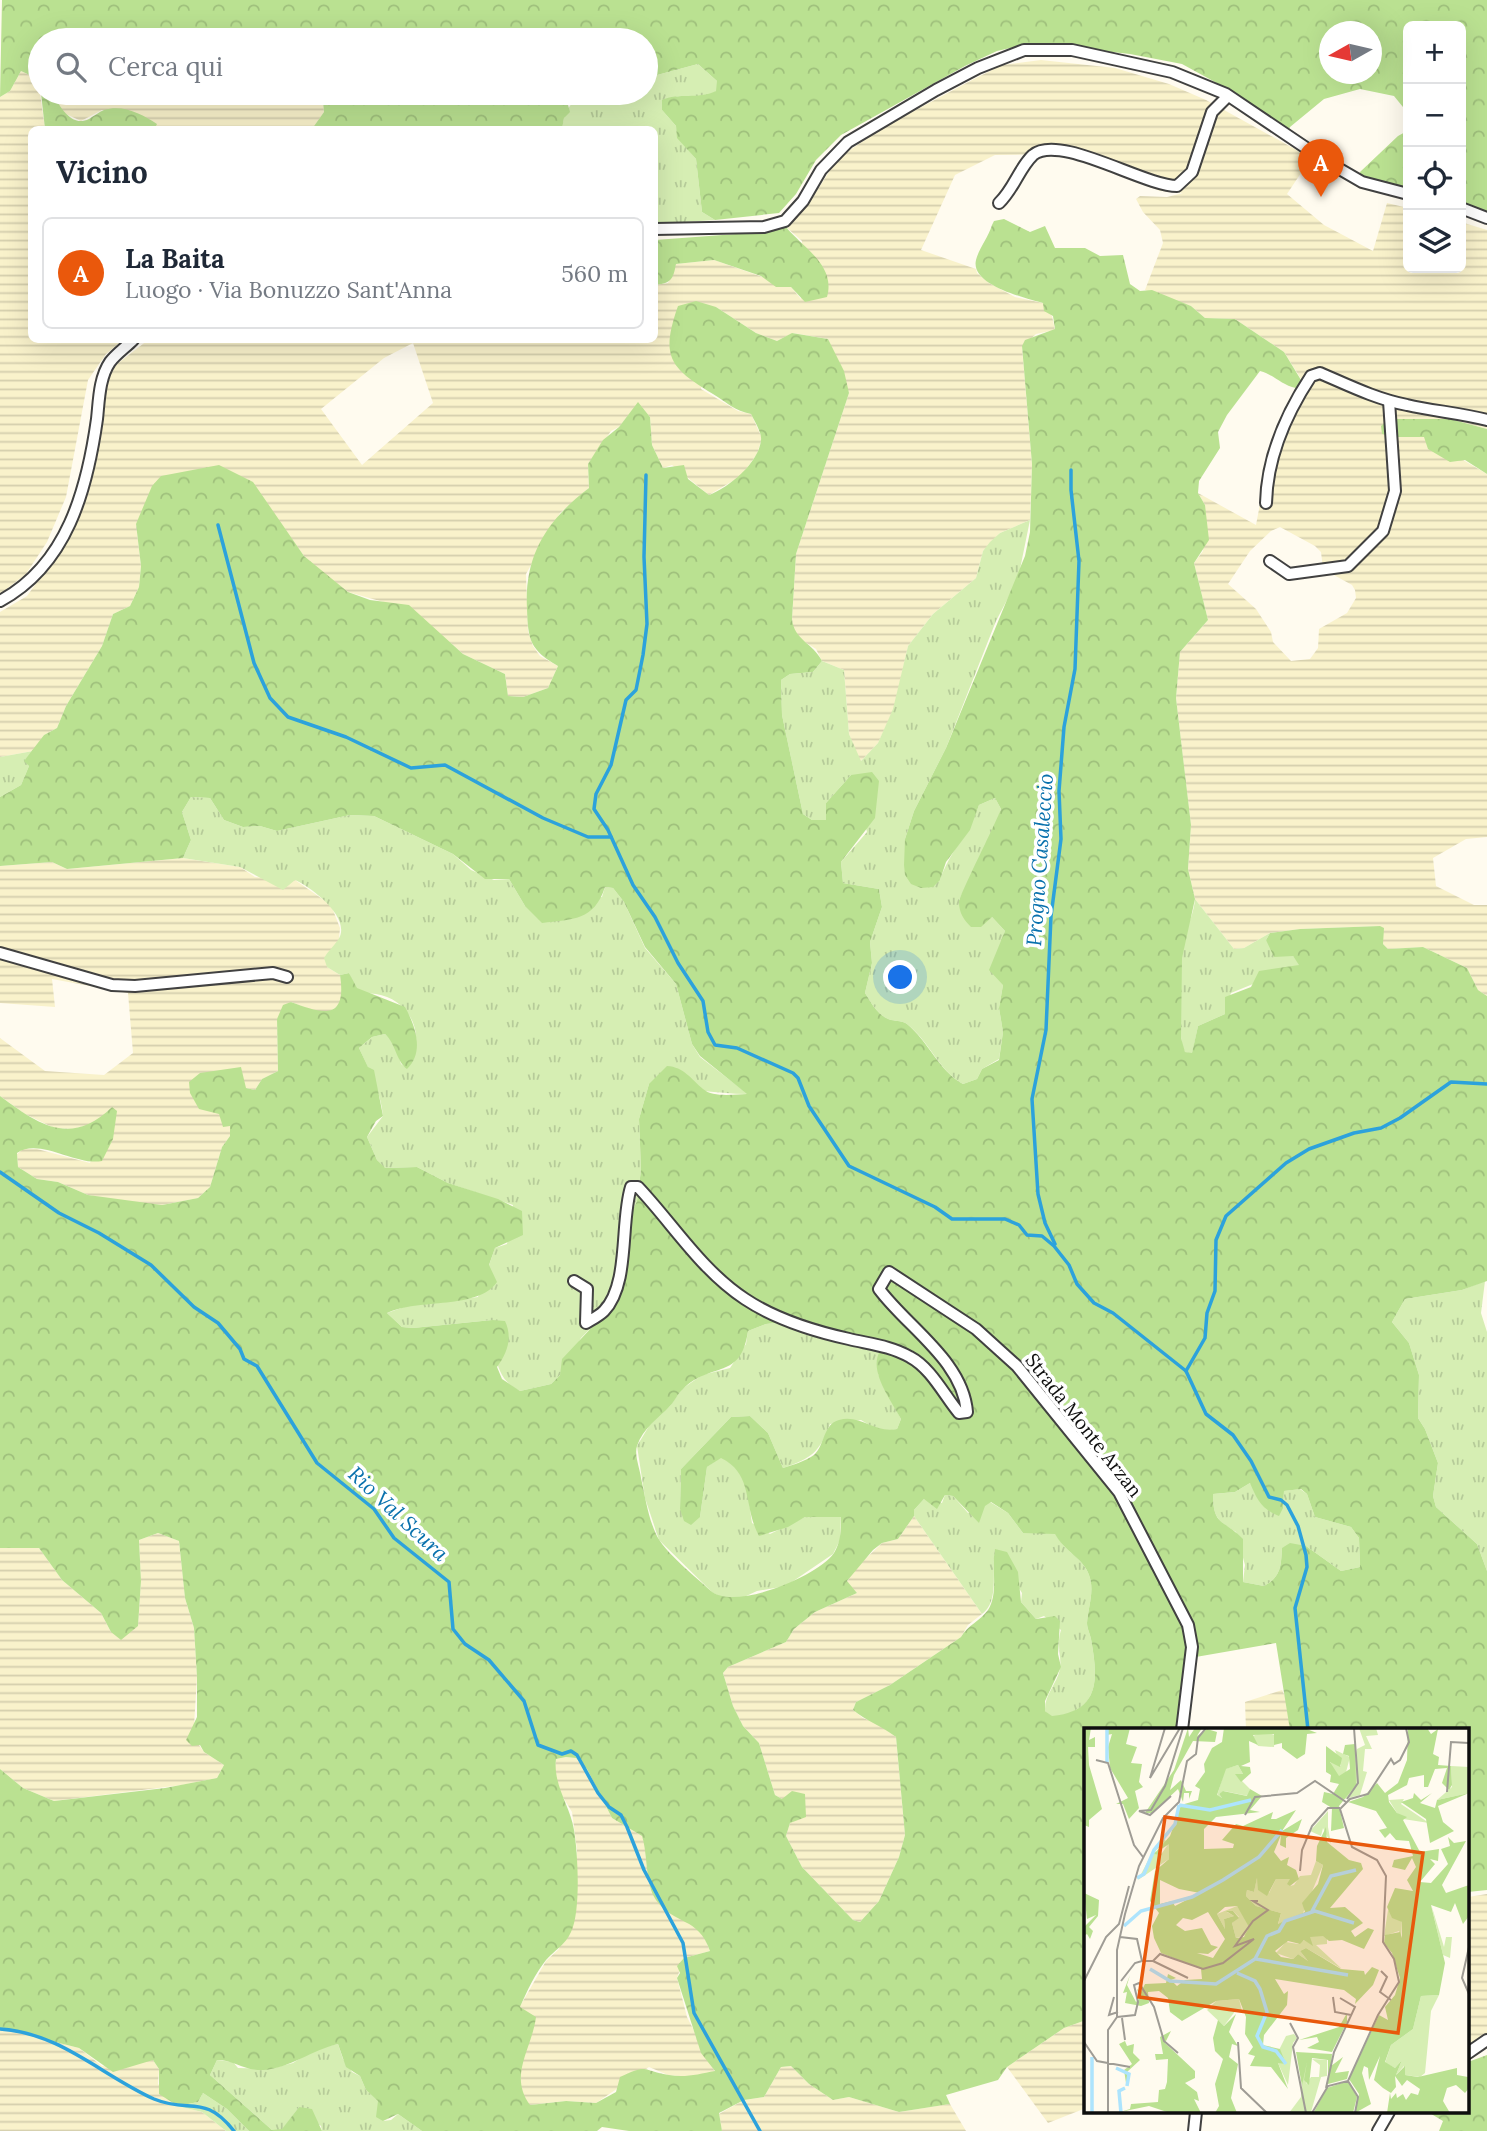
<!DOCTYPE html>
<html lang="it">
<meta charset="utf-8">
<style>
body{margin:0;font-family:Lora,serif;background:#f2f2f3;color:#1f2937}
.controls{position:absolute;right:21px;top:21px;display:grid;overflow:hidden;border-radius:10px;box-shadow:0 7px 28px #0002}
.controls button{width:63px;height:63px;display:grid;place-items:center;padding:0;border:0;border-bottom:2px solid #e0e1e3;background:#fff;color:#1f2937;font:35px sans-serif}
.compass{position:absolute;left:1319px;top:21px;width:63px;height:63px;border-radius:50%;background:#fff;box-shadow:0 7px 28px #0002;rotate:262deg}
.you{position:absolute;left:901px;top:978px;width:24px;height:24px;margin:-18px;border:5px solid #fff;border-radius:50%;background:#1a73e8;box-shadow:0 0 0 10px #1a73e833}
.badge{display:grid;place-items:center;width:46px;height:46px;border-radius:50%;background:#ea580c;color:#fff;font-size:23px;font-weight:700}
.pin{position:absolute;translate:-50% -58px;filter:drop-shadow(0 2px 4px #0008)}
.pin::after{content:'';position:absolute;top:37px;width:24px;height:21px;background:inherit;clip-path:polygon(0 0,100% 0,50% 100%)}
.list{margin:0;padding:0;list-style:none}
h2{display:flex;justify-content:space-between;align-items:center;height:91px;margin:0;padding:0 28px;font-size:30px}
h2 small{font-size:23px;font-weight:400;color:#747a83}
.list li{display:grid;grid-template-columns:46px 1fr auto;gap:21px;align-items:center;box-sizing:border-box;height:112px;margin:0 14px 14px;padding:0 14px;border:2px solid #e0e1e3;border-radius:10px}
.list b{display:block;font-size:26px;white-space:nowrap}
.list p{margin:0;font-size:23px;white-space:nowrap;color:#747a83}
.list em{font-size:23px;font-style:normal;color:#747a83}
.icon{flex:none;width:38px;height:38px;fill:none;stroke:currentColor;stroke-width:2;stroke-linecap:round;stroke-linejoin:round}
.map{position:relative;flex:none;width:1487px;height:2131px;overflow:hidden}
.search{position:absolute;background:#fff;box-shadow:0 7px 28px #0002;left:28px;top:28px;width:630px;height:77px;display:flex;align-items:center;gap:18px;box-sizing:border-box;padding:0 24px;border-radius:38px;color:#747a83;font-size:26px}
.panel{position:absolute;background:#fff;box-shadow:0 7px 28px #0002;left:28px;top:126px;width:630px;height:217px;border-radius:10px}
.map>svg:first-child{display:block}
.farmland{fill:url(#farmland-rules);fill-rule:evenodd}
.grass{fill:url(#grass-tufts)}
.forest{fill:url(#forest-crowns);fill-rule:evenodd}
.lines{fill:none;stroke-linecap:round;stroke-linejoin:round}
.stream{stroke:#2ca2dc;stroke-width:3.5}
.minor-casing{stroke:#414141;stroke-width:14}
.minor{stroke:#fff;stroke-width:10}
.labels{text-anchor:middle;stroke-width:7;stroke-linejoin:round;paint-order:stroke}
.street-label{font-size:19px;fill:#0e0e0e;stroke:#fff}
.water-label{font-size:21px;font-style:italic;fill:#0971ad;stroke:#fff}
.inset-river{fill:none;stroke:#ade4fd;stroke-width:3.5}
.inset-road{fill:none;stroke:#9f9c95;stroke-width:2}
.view{fill:#e8590c;fill-opacity:0.15;stroke:#e8590c;stroke-width:3.5}
.inset-edge{fill:none;stroke:#0e0e0e;stroke-width:3.5}
</style>
<div class="map">
<svg width="1487" height="2131" viewBox="0 0 1487 2131">
<defs>
<pattern id="farmland-rules" width="6" height="5" patternUnits="userSpaceOnUse" patternTransform="scale(1.75)"><rect width="6" height="5" fill="#f9f2cb"/><path d="M0 2.5h6" fill="none" stroke="#d4cead"/></pattern>
<pattern id="grass-tufts" width="24" height="20" patternUnits="userSpaceOnUse" patternTransform="scale(1.75)"><rect width="24" height="20" fill="#d6eeb3"/><path d="M3 7l-1-3M5 7V3M7 7l1-3M15 17l-1-3M17 17v-4M19 17l1-3" fill="none" stroke="#b6cb99"/></pattern>
<pattern id="forest-crowns" width="20" height="18" patternUnits="userSpaceOnUse" patternTransform="scale(1.75)"><rect width="20" height="18" fill="#bae191"/><path d="M2 6a3 3 0 1 1 6 0M12 15a3 3 0 1 1 6 0" fill="none" stroke="#9fc07c"/></pattern>
</defs>
<rect width="100%" height="100%" fill="#fffbef"/>
<!-- farmland -->
<g class="farmland">
<path d="M1041 60 1115 68 1169 84 1206 100 1311 158 1287 194 1324 225 1373 251 1387 203 1408 208V268H1461V222L1487 230V429L1450 419H1389L1396 437H1424L1487 474V837L1466 839 1433 858 1436 886 1474 905H1487V996L1478 990 1467 968 1423 947 1388 949 1383 944 1380 926 1300 929 1270 933 1244 948 1234 949 1195 899 1188 869 1191 825 1176 698 1180 652 1208 620 1194 563 1203 551 1205 505 1198 493 1256 525 1268 462 1301 379 1284 352 1235 319 1205 318 1191 306 1145 290 1163 243 1160 230 1143 212 1136 199 1140 196 1167 197 1183 193 1160 191 1063 154 995 155 955 175 921 250 976 269 977 273 989 283 1015 297 1043 303 1052 316 1055 330 1036 334 1022 347 1032 464 1030 520 1000 533 983 551 976 578 933 614 908 646 894 709 878 743 860 762 849 734 844 670 822 661 816 649 800 639 793 629 792 619 796 554 849 393 828 339 793 333 777 341 756 333 716 307 701 389 738 411 751 414 762 438 757 454 741 476 709 495 672 465 663 468 652 445 650 417 638 403 619 427 611 431 588 464 589 488 560 513 526 574 528 631 533 646 540 656 558 666 548 688 523 697 508 696 505 674 463 654 452 644 387 603 348 592 323 573 304 556 269 507 136 524 141 566 139 587 130 606 113 614 102 646 66 706 57 728 44 735 33 751 0 757V612L27 596 61 549 94 467 104 385 117 364 148 340H654L655 285 668 283 676 264 714 260 791 287 801 299 802 241 786 227 809 203 838 158 884 127 972 80 1002 65ZM413 343 433 403 362 465 321 409 384 358ZM1280 527 1315 546 1321 552 1323 569 1352 585 1355 590 1356 598 1347 613 1319 629 1318 648 1310 659 1291 661 1273 642 1271 632 1256 609 1228 584 1250 551 1271 531Z"/>
<polygon points="21,71 38,79 45,129 32,130 32,340 123,340 106,354 88,380 66,497 47,542 26,574 0,594 0,97 10,91"/>
<polygon points="52,93 226,93 233,97 237,93 329,93 323,102 324,112 312,130 154,129 156,124 102,110 81,121 64,113"/>
<polygon points="183,858 240,867 255,877 295,880 331,905 340,928 339,939 327,967 340,975 344,997 339,1005 329,1012 319,1013 291,1002 277,1019 278,1071 262,1079 255,1090 246,1088 219,1114 230,1126 230,1136 222,1147 210,1187 198,1198 162,1205 122,1202 88,1195 58,1182 37,1179 18,1167 17,1154 23,1149 37,1149 90,1163 112,1107 96,1123 73,1129 54,1128 25,1114 0,1096 0,1038 45,1071 104,1075 133,1053 128,993 52,979 55,1007 0,1003 0,866 52,862 67,869"/>
<polygon points="914,1516 982,1614 968,1625 961,1637 890,1685 856,1702 853,1710 863,1718 878,1724 896,1737 905,1835 899,1857 879,1901 860,1922 853,1920 802,1867 786,1836 790,1823 782,1799 775,1795 759,1743 743,1726 733,1706 723,1673 728,1667 786,1642 794,1629 815,1612 857,1593 847,1582 854,1570 882,1543 898,1539"/>
<polygon points="158,1533 179,1541 185,1598 194,1628 197,1677 194,1726 199,1745 204,1752 224,1765 217,1778 182,1785 54,1801 23,1788 0,1769 0,1548 39,1548 62,1580 101,1613 111,1632 138,1626 141,1581 139,1540"/>
<polygon points="1282,1690 1288,1702 1290,1730 1246,1730 1245,1702"/>
<polygon points="566,1757 576,1758 587,1769 612,1818 642,1836 648,1854 649,1877 669,1912 693,1924 702,1932 710,1951 684,1958 677,1978 687,2017 715,2072 690,2077 668,2075 649,2067 596,2103 566,2101 529,2105 521,2093 520,2063 526,2048 519,2008 546,1961 559,1949 576,1869 577,1850 572,1812 558,1789 555,1769 556,1759"/>
<polygon points="1487,1894 1487,2036 1468,2049 1468,1897"/>
<polygon points="1086,2020 1086,2108 1048,2123 1007,2067 1064,2028"/>
<polygon points="0,2028 79,2048 102,2066 153,2060 159,2069 158,2084 178,2106 202,2112 226,2131 0,2131"/>
<polygon points="791,2066 809,2084 833,2100 849,2097 899,2112 950,2104 966,2131 722,2131 719,2114 744,2100 764,2097 781,2067"/>
</g>
<!-- grass -->
<g class="grass">
<path d="M698 64 717 81V91L704 97 677 96 662 110 676 126 678 138 696 159 702 212 715 220 655 224 654 130H562C564 112 569 105 582 93H646V78Z"/>
<path d="M1030 520 1018 579 996 621 946 748 914 811 905 839V875L940 880C949 853 969 833 979 805L995 798 1001 809 992 835 959 900 992 917 1005 931 1000 947 1003 985 999 1008 1003 1032 999 1059 982 1069 977 1079 963 1084C938 1070 930 1042 907 1024 903 1021 897 1021 891 1020 878 1016 872 1004 865 993L872 963 870 942 882 907 879 889 843 883 841 862 867 832 851 775 826 803V820H812L803 814 782 715 781 680 790 674 813 672 822 661 844 670 849 734 861 761 878 743 893 709 908 646 933 614 976 578 983 551 990 542 1000 533Z"/>
<polygon points="33,751 25,760 29,766 21,785 0,797 0,757"/>
<path d="M191 797 210 798 224 820 243 827 260 826 277 831 350 815 374 816 453 854 471 870 494 880 509 879 525 906 602 897 605 887 613 888 624 902 645 948 676 984 692 1044 700 1057 748 1094C715 1094 682 1087 649 1084L639 1119 641 1170 637 1201 627 1223 610 1308 581 1338 560 1375 551 1384 520 1391C492 1378 495 1347 492 1320L413 1328 402 1327 387 1313 407 1306 478 1297 495 1248 507 1244 513 1205 448 1183 417 1167 384 1168 377 1160 367 1137 383 1116C381 1092 369 1070 359 1048L372 1037 385 1034 395 1043 401 1064 407 1068C413 1063 413 1056 415 1049 421 1023 403 998 376 994 369 993 362 994 356 988 353 984 351 977 349 973L340 975 327 967 324 958C328 951 334 946 338 940 353 918 311 887 295 880L283 890 240 867 183 858 191 840 182 812Z"/>
<path d="M1195 899 1234 949 1244 948 1270 933 1266 940 1293 956 1300 965 1231 993 1225 1014 1198 1026 1192 1054 1185 1052 1182 1046C1178 1012 1175 968 1185 936 1188 923 1194 913 1195 899Z"/>
<polygon points="1485,1281 1481,1313 1487,1332 1487,1571 1477,1544 1436,1507 1433,1496 1438,1463 1425,1429 1418,1418 1419,1375 1409,1343 1392,1322 1405,1299 1462,1290"/>
<path d="M793 1321 881 1351 878 1374 901 1419 897 1429 887 1431 874 1428 861 1420 830 1424C819 1453 812 1458 783 1468L768 1433 750 1416 731 1417 681 1469 680 1509 700 1517 707 1467 721 1457C748 1471 748 1495 752 1523L770 1534 805 1517 841 1516 840 1540 833 1554 786 1586 757 1591 744 1597 726 1599 713 1593 659 1540 645 1498 637 1446 649 1426 670 1406 682 1389 702 1375 730 1368 746 1344 748 1331 766 1324Z"/>
<path d="M1250 1483 1283 1508 1284 1491 1300 1489 1307 1494 1315 1517 1351 1527 1359 1538 1360 1567 1341 1571 1306 1546 1282 1548C1281 1566 1281 1577 1264 1586L1243 1582 1245 1565 1236 1532C1217 1521 1213 1516 1213 1494L1235 1492Z"/>
<path d="M945 1495 953 1496 968 1513 990 1502 1008 1513 1023 1533H1055C1064 1551 1084 1559 1089 1575 1095 1591 1088 1607 1087 1623 1087 1628 1090 1634 1091 1639 1098 1678 1101 1711 1052 1717L1045 1711C1044 1695 1057 1684 1060 1669 1062 1656 1056 1646 1061 1630L1044 1616 1036 1619 1021 1602 1022 1593 995 1550C991 1569 1000 1601 982 1614L914 1516V1510L924 1499 942 1503Z"/>
<polygon points="338,2044 343,2059 352,2072 360,2076 366,2090 379,2101 383,2121 391,2120 398,2114 422,2131 322,2131 321,2126 299,2107 282,2130 272,2130 210,2075 217,2060 233,2062 238,2068 269,2069 293,2063 314,2049"/>
<polygon points="203,2093 227,2109 249,2131 226,2131 202,2112 178,2106 198,2102"/>
</g>
<!-- forest -->
<g class="forest">
<path d="M2 0H1487V213L1461 206V26H1408V192L1359 178 1360 172 1398 136 1407 131 1405 122 1407 112 1394 96 1360 89 1324 99 1290 127 1287 134 1215 82 1182 64 1130 54 1041 44 1019 46 997 51 965 66 841 135 816 160 796 194 779 213 715 220 702 212 696 159 677 138 676 126 662 110V100C679 92 697 100 716 91L717 81 698 64 646 78V40H40V89L38 79 21 71 10 91 0 97ZM1330 32H1372V74H1330Z"/>
<path d="M41 93H52C60 106 71 128 89 119 94 116 99 112 104 110 123 104 142 114 157 124L154 130 45 129Z"/>
<polygon points="329,93 582,93 568,105 570,112 564,118 562,129 312,129 324,112 323,102"/>
<path d="M1004 219 1030 232 1045 226 1055 248H1085L1100 256 1123 255 1130 284 1140 291 1152 290 1191 306 1205 318 1235 319 1284 352 1301 380 1296 388C1281 385 1275 375 1260 371L1227 415 1218 432 1220 448 1199 481 1198 493 1205 505 1209 540 1194 563 1208 620 1180 652 1176 698 1191 825 1188 869 1195 899 1182 958 1181 1038 1185 1052 1192 1053 1198 1026 1225 1014V997L1251 987 1259 971 1299 965 1293 956 1274 957 1266 940 1270 933 1300 929 1380 926 1384 928 1383 944 1388 949 1423 947 1467 968 1478 990 1487 996V1281L1462 1290 1405 1299 1392 1322 1409 1343 1419 1375 1418 1418 1425 1429 1438 1463 1433 1496 1436 1507 1477 1544 1487 1571V1890L1468 1892V1730H1290L1276 1643 1190 1658 1179 1730H1086V2020L1064 2028 1007 2067 998 2080 946 2095 950 2104 899 2112 849 2097 833 2100 809 2084 791 2066 781 2067 764 2097 744 2100 719 2113 722 2131H629L602 2127 597 2131H422L398 2114 383 2121 376 2117 378 2101 366 2090 360 2076 346 2067 338 2044C312 2050 290 2068 264 2070 243 2071 235 2060 217 2060L210 2075 272 2130 282 2129 299 2107 312 2109 322 2131H249L227 2109 203 2093 198 2102 178 2106 159 2094V2069L153 2060 113 2072 79 2048 0 2028V1769L23 1788 54 1801 165 1788 217 1778 224 1765 204 1752 200 1745 192 1746 186 1740 197 1717V1677L194 1628 185 1598 179 1541 158 1533 139 1540 141 1581 138 1626 121 1640 111 1632 101 1613 62 1580 39 1548H0V1096C39 1125 71 1147 112 1107L117 1111 113 1139 102 1161C76 1166 39 1137 17 1153L18 1167 37 1179 58 1182 88 1195 162 1205 198 1198 210 1187 222 1147 230 1136V1126L223 1127 219 1114 199 1109 190 1093 189 1082 200 1073 241 1067 246 1088 255 1090 262 1079 278 1071 277 1019 283 1005 291 1002C323 1014 347 1021 340 975L349 973 357 988 405 1007C415 1025 425 1052 407 1069 396 1061 396 1044 385 1034L372 1037 359 1048 368 1067 374 1070 383 1116 376 1121 367 1137 377 1160 385 1168 417 1167 448 1183 498 1199 522 1211 523 1235 495 1248 489 1265 497 1282C478 1310 419 1298 387 1313L402 1327 413 1328 492 1320 505 1321C513 1338 507 1353 497 1367L502 1379 520 1391 551 1384 560 1375 562 1359 610 1308 627 1223 637 1201 641 1170 639 1119 649 1084 667 1066C684 1067 691 1079 703 1089 713 1098 736 1094 747 1094L700 1056 692 1044 676 984 645 947 624 902 613 888 605 887C594 921 573 919 542 923L525 906 509 879H485L453 854 374 816 350 815 277 831 260 826 243 827 224 820 210 798 191 797 182 812 191 840 183 858 67 869 52 862 0 866V797L21 785 29 766 24 761 44 735 57 728 66 706 102 646 113 614 130 606 139 587 141 566 136 524 152 486 161 476 219 465 253 482 304 556 348 592 370 600 409 605 463 654 505 674 508 696 523 697 548 688 558 666C530 650 528 640 527 609 524 555 547 520 589 488L588 464 603 440 619 427 638 402 650 417 652 445 663 468 684 465 688 479 709 495C728 488 759 463 761 440 762 433 755 422 751 414 735 411 726 402 713 394 670 368 660 357 678 306L696 301 716 307 756 333 777 341 792 333 828 339 844 371 849 393 796 554 792 619C794 640 813 643 822 661L813 672 790 674 781 680 782 715 803 814 812 820H826V803L851 775 872 772 879 781 875 818 841 862 843 883 879 889 882 907 870 942 872 963 865 993C872 1004 878 1016 891 1020 897 1021 903 1021 907 1024 929 1042 938 1070 963 1084L977 1079 982 1069 999 1060 1003 1032 999 1008 1003 985 989 970 1005 931 992 917 981 927H971C964 920 959 913 959 902 959 896 995 825 1001 809L995 798 979 805 970 830 946 862 940 880 933 887 921 888 911 884 905 875 904 865 905 839 914 811 946 748 1025 556 1030 532 1032 464 1022 346 1025 340 1055 329 1053 316 1044 311 1043 303C1025 298 970 285 976 260 979 248 988 238 992 225L994 221ZM793 1321 880 1351C868 1371 891 1400 901 1419L897 1429C875 1434 861 1414 839 1420 823 1424 825 1445 814 1455 805 1461 793 1465 783 1468L768 1433 750 1416 731 1417 681 1469 680 1509 684 1521 691 1525 700 1517 707 1467 721 1458C754 1474 743 1507 759 1536L788 1527 805 1517H841C841 1529 841 1542 834 1553 817 1577 734 1611 711 1591 697 1578 663 1551 656 1534 648 1517 645 1496 641 1478 640 1469 634 1455 637 1446 643 1428 659 1418 670 1406 675 1401 678 1393 683 1389 711 1361 741 1381 748 1331L766 1324ZM1250 1483C1257 1499 1261 1509 1279 1516L1283 1508 1284 1491 1301 1489 1307 1494 1315 1517 1351 1527 1359 1538 1360 1567 1341 1571 1306 1546 1290 1543 1282 1548C1281 1566 1281 1577 1264 1586L1243 1582V1539C1224 1519 1213 1527 1213 1494L1235 1492ZM945 1495 953 1496 979 1523 985 1506 991 1502 1008 1513 1023 1533 1055 1534C1064 1551 1084 1559 1089 1575 1095 1591 1088 1607 1087 1623 1087 1628 1090 1634 1091 1639 1098 1678 1101 1711 1052 1716L1045 1711V1701L1061 1667 1058 1654 1060 1621 1055 1616 1036 1619 1021 1602 1018 1572 1007 1552 995 1549C991 1568 999 1593 988 1610 980 1621 968 1625 961 1637L890 1685 856 1702 853 1710C866 1721 882 1726 896 1737L905 1835 899 1857 879 1901 860 1922 853 1920 802 1867 786 1836 790 1823 806 1817 805 1794 792 1791 782 1799 775 1795 759 1743 743 1726 733 1706 723 1673 728 1667 786 1642 794 1629 815 1612 857 1593 847 1581 873 1550 882 1543 898 1539 914 1516V1510L924 1499 937 1509ZM566 1757 576 1758 587 1769 612 1818 642 1836C648 1855 645 1884 656 1900 675 1926 698 1916 710 1951L684 1958 677 1966 680 1973 677 1978 701 2053 715 2071C699 2074 685 2078 669 2075 641 2071 650 2063 620 2077L616 2092 596 2103 566 2101 530 2105C508 2075 532 2049 536 2017L520 2007C527 1991 535 1974 546 1960 554 1951 566 1944 571 1932 581 1911 578 1854 574 1830 570 1805 553 1786 556 1759Z"/>
<path d="M786 227C803 248 836 265 827 297L805 302 791 287H776L761 276 714 260 676 264C673 280 671 283 655 285V240L763 232Z"/>
<polygon points="1389,419 1450,419 1487,429 1487,474 1465,460 1450,462 1428,449 1424,437 1396,437 1382,434 1381,426"/>
<polygon points="1487,2055 1487,2131 1439,2131 1443,2121 1428,2112 1468,2112 1468,2062"/>
</g>
<g class="lines">
<!-- stream -->
<g class="stream">
<polyline points="646,475 644,557 647,624 643,655 636,690 626,700 611,765 596,794 594,809 608,830 633,885 655,917 678,963 703,1001 708,1032 715,1045 737,1048 793,1073 798,1078 809,1106 849,1166 935,1207 952,1219 1005,1219 1019,1225 1027,1235 1042,1236 1054,1246 1069,1265 1077,1284 1094,1303 1113,1313 1186,1371 1206,1414 1233,1435 1251,1461 1269,1497 1281,1500 1287,1505 1298,1526 1306,1555 1307,1567 1295,1608 1308,1730"/>
<polyline points="218,525 254,663 270,698 288,717 346,737 411,768 445,765 543,818 588,837 611,837"/>
<polyline points="0,1172 59,1213 99,1233 151,1265 194,1307 218,1323 240,1349 244,1359 257,1366 317,1463 374,1509 394,1538 449,1582 453,1629 465,1644 489,1660 524,1701 538,1745 562,1754 571,1751 577,1755 598,1793 609,1807 621,1815 627,1827 644,1870 683,1943 694,2013 760,2131"/>
<polyline points="1055,1244 1045,1223 1038,1194 1032,1099 1046,1030 1051,916 1061,839 1059,791 1064,727 1075,669 1079,561 1071,490 1071,470"/>
<polyline points="1186,1371 1205,1338 1207,1313 1215,1291 1216,1240 1226,1216 1286,1163 1309,1149 1354,1133 1381,1128 1400,1118 1451,1082 1487,1084"/>
<path d="M0 2029C61 2033 101 2075 154 2099 190 2114 204 2093 234 2131"/>
</g>
<!-- minor casing -->
<g class="minor-casing">
<g id="minor">
<path d="M999 203C1014 189 1019 168 1033 155 1059 133 1144 186 1177 186L1192 172 1212 112 1228 96"/>
<polyline points="1461,208 1487,218"/>
<polyline points="654,229 764,227 785,221 803,201 821,170 848,142 936,90 978,68 1024,50 1072,50 1172,72 1226,94 1324,160 1362,182 1408,194"/>
<path d="M1266 503C1267 459 1286 414 1311 376L1320 373C1348 385 1376 399 1407 405 1433 411 1460 413 1487 420"/>
<polyline points="1270,561 1289,574 1348,566 1383,531 1395,491 1389,401"/>
<path d="M0 601C67 565 87 490 97 419 99 401 99 378 110 362 116 354 126 347 133 340"/>
<polyline points="0,953 112,985 135,986 273,973 287,977"/>
<path d="M574 1281 587 1289 586 1323C591 1320 599 1316 604 1311 630 1284 620 1222 631 1187H638C673 1224 701 1270 745 1299 775 1319 813 1331 849 1339 870 1344 891 1346 910 1357 931 1368 944 1395 959 1413L967 1412C963 1361 907 1327 879 1289L889 1272 976 1329 1017 1366 1119 1492 1188 1625 1192 1647 1182 1730"/>
<polyline points="1468,2053 1487,2040"/>
<polyline points="1194,2131 1196,2112"/>
<polyline points="1378,2131 1389,2112"/>
</g>
</g>
<!-- minor -->
<use href="#minor" class="minor"/>
</g>
<g class="labels">
<!-- street labels -->
<g class="street-label">
<text transform="translate(1084 1425) rotate(52)" y="7">Strada Monte Arzan</text>
</g>
<!-- water labels -->
<g class="water-label">
<text transform="translate(1040 860) rotate(-86)" y="7">Progno Casaleccio</text>
<text transform="translate(398 1514) rotate(43)" y="7">Rio Val Scura</text>
</g>
</g>
<!-- overview -->
<g transform="translate(1084 1728)">
<rect width="385" height="385" fill="#fffbef"/>
<path d="M275 0H292L294 7 282 8 288 21H281L279 43 283 44 276 67 260 71 266 63 273 21 281 17ZM178 4 191 7 190 19 174 18 169 8ZM251 22 266 29 261 48H252L246 37 247 33 257 38ZM154 37 159 46 152 47 166 61 164 68 140 63 135 66 138 70 133 68 141 41ZM367 38 385 39V65L353 72 368 59ZM320 71 317 76 345 95 319 91 313 85 305 72ZM244 83V99L247 116 239 100 237 108 226 103ZM81 111 82 114 71 123 76 128 85 115V131L54 152 69 123ZM232 133 239 137 219 185 194 197 197 185 172 178 162 168 163 162 170 164 173 149 177 163 185 165 192 151H206V158L210 157 216 148 227 147ZM347 176 360 219 362 209H368L366 230 359 227ZM153 178 165 195 162 207 152 210 148 195 155 189 149 183 143 184 150 188 140 191 141 201 133 186ZM304 182 318 194 317 211 315 203 300 208ZM227 208H243V216L232 217 258 241 222 220 216 223 224 233 214 226 209 231 192 225 202 214 214 216ZM355 267 347 283 341 345 336 349 321 347 320 338 312 347 318 332 311 340 301 335 307 317 329 301 337 268ZM155 271 158 283 152 282 140 298 123 282 132 273ZM210 306 213 310 209 315 204 357 194 335 201 334 194 324 202 308ZM228 331 243 332V348L237 349 227 384 205 385 217 369 220 335 225 336 222 356 227 349H235L236 337Z" fill="#d6eeb3"/>
<path d="M0 0H7L5 12 11 9V19H4L5 37 18 81 5 92V99L0 97ZM22 0H46L42 16 53 19 47 35 58 36 55 54 59 59 51 63 55 80 45 91 39 76H32L44 70 26 40 24 19 28 6 23 7ZM104 0 105 9 111 0H118L113 8 123 1 133 4 131 14 109 13 90 47 86 62 97 52 102 63H108L105 71V65H100L99 74 94 61 68 85H61L90 42ZM140 0H220L233 5 223 6 221 26 213 31 198 20V15L190 17V6L169 7 174 17 165 13 166 34 157 38 166 39 167 45 157 54 151 46H159L154 37 142 41 133 67 138 70 135 66 139 63 163 68 166 61 178 68 166 82 176 84 132 89 120 101V121L149 120 150 116 138 112 152 96 159 98 189 84 187 91H192L212 82 198 103 218 91 214 102 202 110V120L196 117 197 107 190 124 197 133 205 129 203 137 212 142 215 151 206 158 203 156 206 151H192L183 168 174 162 173 150 170 164 163 162 162 168 172 178 197 185 194 196 221 184 218 175 234 156 239 137 232 133 233 118 242 99 243 114 265 132 277 135 279 141 246 180 261 179 275 191 279 195 267 203 271 209 284 200 290 202 280 221 258 212 245 213 239 208 226 209 229 218 220 212 216 216 204 213 191 223 197 229 209 231 214 226 224 233 216 223 222 220 257 241 280 243 281 247 288 239 295 242 289 257 271 276 272 271 260 262 191 251 200 266 204 263 203 277 180 307 179 317 196 321 202 336 194 335 204 361 187 339 166 338 171 328 164 326 169 319 161 306 162 289 155 271 132 273 98 293 86 284 84 270 75 263 64 264 65 275 57 278 41 275 43 264 39 265 46 247 43 257 52 274 56 270 53 261 57 264 61 256 82 255 84 246 92 250 87 252 93 258 101 252 118 251 117 241 77 225 70 210 68 198 75 185 66 173 71 143 85 131V116L76 122 78 127 70 126 86 108 97 77 114 72 116 61 111 58 121 44 120 36 128 20 138 14ZM76 152 95 161 116 165 91 178 88 173 76 176ZM153 178 165 199 160 209 152 210 148 195 155 190 149 183H142L150 188 140 191 141 201 133 186 141 179ZM124 184 141 211 129 230 113 225 124 226 134 219 127 217 118 200 101 203 92 197 99 190 108 192ZM324 0H343L347 6 354 1 349 26 355 29 354 37 367 38 368 57 365 62 358 55 363 40 351 41 344 59H340V47L325 50 323 57 304 67 305 74 313 85 323 89 319 92 336 124 355 121 354 133 346 131 351 136 336 154 347 155 364 136 357 121 366 118 364 109 370 115 382 113 358 157 362 165 385 157V188L379 196 371 175 367 184 347 177 361 235 355 267 337 268 329 301 307 317 301 334 311 340 318 332 312 347 321 338V347L334 349 373 340V347L384 349 385 360 381 365 372 357 363 360 359 373 366 385H303L306 365 307 371 312 365 313 370 319 366 322 372 327 365 334 367 336 361 323 352 318 358 311 348 312 359 307 365 299 360 290 352 296 328 285 352 284 340 280 338 278 345 287 376 271 385 275 366 265 351 295 287 304 292 301 279 311 267 316 250 308 225 300 215 301 207 316 204 318 210V194L308 190 303 179 311 160 329 163 323 152 332 139 328 130 321 142 308 139 310 132 329 128 325 113 312 112 306 105 301 110 295 102 303 100 292 83 264 74 279 69 293 55 301 65 314 55 323 32ZM271 16 272 57 255 78 260 100 247 103 248 80 238 74 240 64 249 66 255 56 246 54 247 47 242 44V18L258 30 256 39 246 34 255 48 266 41 265 28 259 26 261 17ZM330 65 337 72 348 65 336 75 351 80 353 72 385 65 354 78 359 94 370 103 346 115 342 91 317 74 329 70ZM0 165 15 172 14 188 5 199 9 203 6 211 3 206 0 208V199L12 187 3 191ZM263 285V294L248 324 223 320 235 314 233 309 215 312 255 299ZM152 286 145 304 154 318 148 316 145 329 154 336 147 370 153 385H131L135 378 131 356 139 331 131 323 129 310 134 292 140 298ZM87 303 81 315 111 343V350L101 355 113 364 115 373 110 371 117 385 83 384 65 378 36 384 46 381 47 376 74 374 75 362 81 361 83 354 84 331 72 332 71 326H79L76 309ZM41 313 43 318 50 316 49 325 56 332 43 344 45 349 42 355 40 342 48 336 35 316ZM212 324 248 326 247 338 259 329 251 345 265 343 263 351 244 356V332L228 330 225 357 220 352 223 334 218 358ZM264 353 273 369 269 385 230 384 243 360Z" fill="#bae191" fill-rule="evenodd"/>
<path class="inset-river" d="M23 34V0M95 77 126 82 167 72M53 150 60 146 70 122 91 96 95 77M227 185 247 148 272 142M40 198 57 183 108 169 139 152 175 129 198 102M172 231 264 247M66 241 86 253 132 256 171 231 183 208 195 203 201 193 231 183 270 195M153 245 171 253 176 261 183 284 173 308 179 319 192 323 202 336M8 329V385M32 340 45 346 43 358M37 385 35 363 41 360"/>
<path class="inset-road" d="M81 0 66 50 96 0M12 32 24 35 50 117 59 129M363 64 367 14 385 15M87 68 66 87 55 83 67 82 81 58 99 0M263 71 274 55 270 0M161 87 171 69 213 65 231 53 262 74M216 143 218 122 228 98 244 80H256M36 209 53 211 58 233M385 219 378 250 385 266M58 233H69L76 226 119 241 139 235 170 211 151 218 169 193 184 182 169 173H174M69 233 104 250M297 243 303 249 296 264 307 272M0 253 22 209 35 196 45 158M37 253 51 235 58 233M30 269 25 287 34 284M249 269 251 284 267 287M33 289 51 287 54 274 50 257 55 255 70 279 80 313 94 325M38 290 41 312M206 295 214 310 209 319 222 385M0 314 13 333 46 339M154 314 157 360 183 385M264 353 274 369 271 385M242 360 250 324 271 279 256 270M24 385V302L33 289V222L41 186 55 138 79 90 95 74 103 33 112 26 114 10 122 0M228 385 244 358 264 353 294 287 315 254 310 231 299 214 302 148 293 132 268 119 256 81 266 71 284 66 307 31 310 36 316 32 325 14 322 0"/>
<path class="view" d="M81 89 339 125 314 305 55 269Z"/>
<rect width="385" height="385" class="inset-edge"/>
</g>
</svg>
<div class="controls">
<button>+</button>
<button>−</button>
<button><svg class="icon" aria-label="locate" viewBox="0 0 24 24"><circle cx="12" cy="12" r="6"/><path d="M12 2v4M12 18v4M2 12h4M18 12h4"/></svg></button>
<button><svg class="icon" aria-label="layers" viewBox="0 0 24 24"><path d="M12 4l9 5-9 5-9-5zM3 14l9 5 9-5"/></svg></button>
</div>
<svg class="compass" viewBox="-18 -18 36 36"><path d="M0-13l5 13h-10z" fill="#e53935"/><path d="M0 13l5-13h-10z" fill="#747a83"/></svg>
<div class="you"></div>
<div class="pin badge" style="left:1321px;top:197px">A</div>
<div class="search"><svg class="icon" aria-label="search" viewBox="0 0 24 24"><circle cx="10" cy="10" r="6"/><path d="M15 15l6 6"/></svg>Cerca qui</div>
<section class="panel">
<h2>Vicino<small></small></h2>
<ul class="list">
<li><span class="badge">A</span><div><b>La Baita</b><p>Luogo · Via Bonuzzo Sant'Anna</p></div><em>560 m</em></li>
</ul>
</section>
</div>
